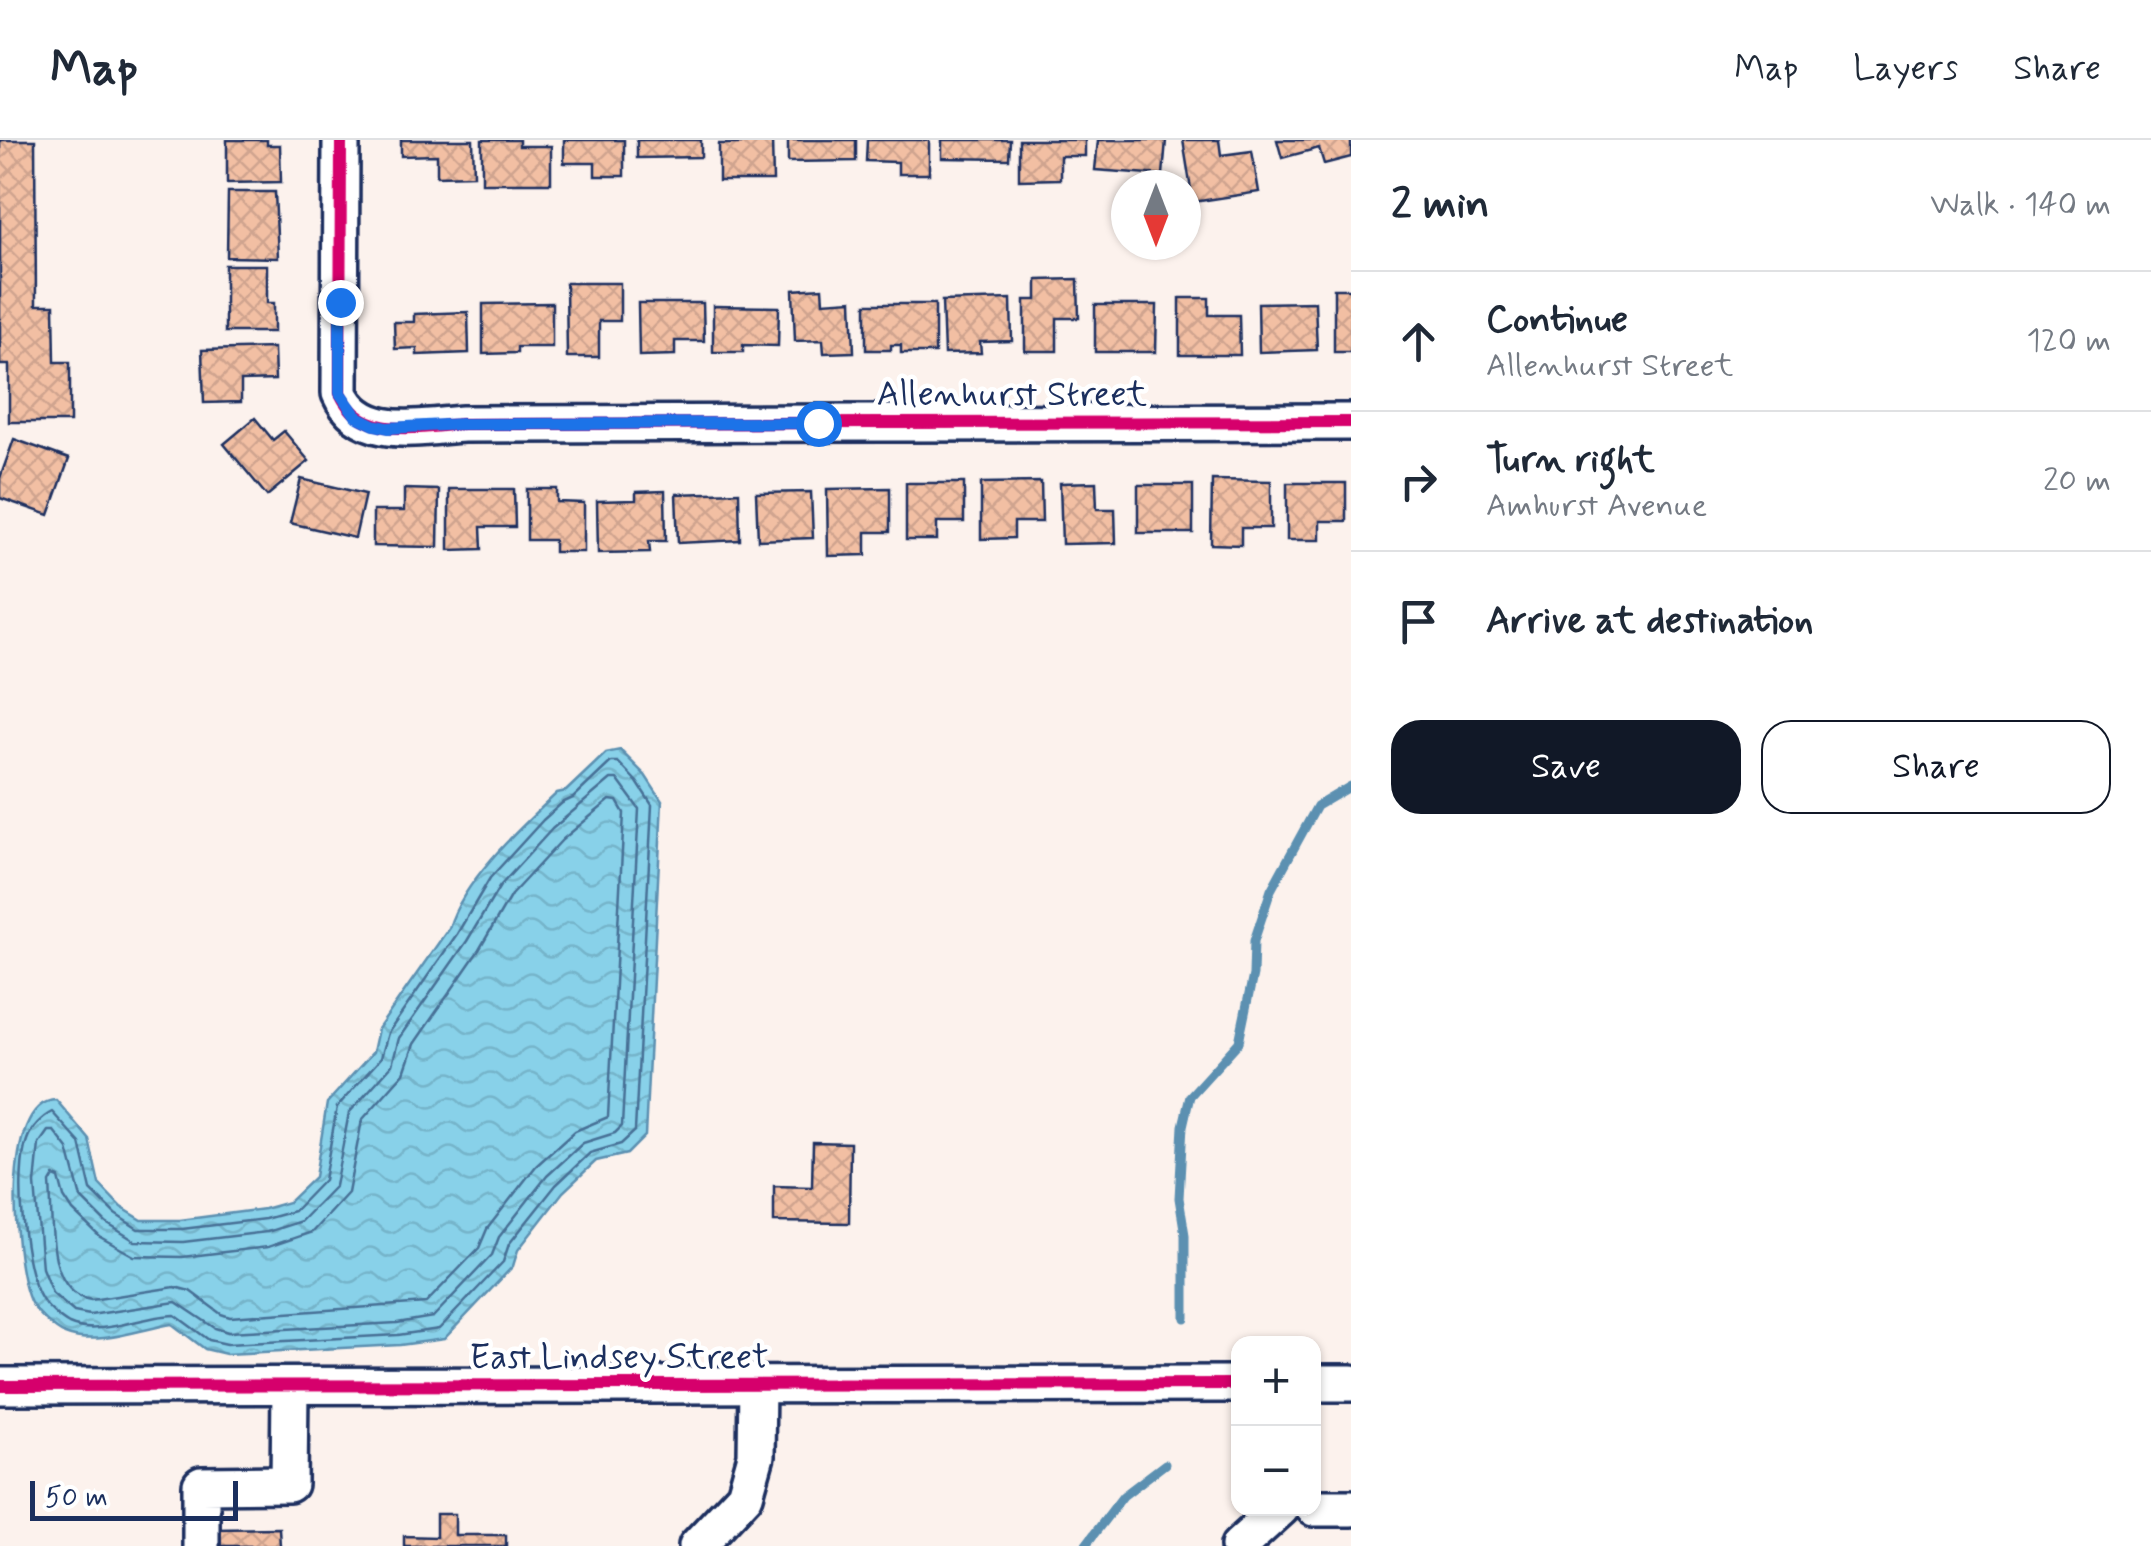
<!DOCTYPE html>
<meta charset="utf-8">
<style>
body{margin:0;font-family:Mynerve,sans-serif;background:#f2f2f3;color:#1f2937}
.controls{position:absolute;right:30px;bottom:30px;display:grid;overflow:hidden;border-radius:20px;box-shadow:0 2px 8px #0004}
.controls button{width:90px;height:90px;display:grid;place-items:center;padding:0;border:0;border-bottom:2px solid #e0e1e3;background:#fff;color:#1f2937;font:50px sans-serif}
.compass{position:absolute;left:1111px;top:30px;width:90px;height:90px;border-radius:50%;background:#fff;box-shadow:0 2px 8px #0004;rotate:180deg}
.scale{position:absolute;left:30px;bottom:25px;width:208px;box-sizing:border-box;padding-left:10px;border:5px solid #1b2f5e;border-top:0;font-size:28px;line-height:35px;white-space:nowrap;color:#1b2f5e;-webkit-text-stroke:8px #fff;paint-order:stroke}
.stop{position:absolute;width:30px;height:30px;margin:-22px;border:8px solid #1a73e8;border-radius:50%;background:#fff}
.stop.end{background:#1a73e8;border-color:#fff;box-shadow:0 2px 10px #0008}
.list{margin:0;padding:0;list-style:none}
h2{display:flex;justify-content:space-between;align-items:center;height:130px;margin:0;padding:0 40px;font-size:42px}
h2 small{font-size:32px;font-weight:400;color:#747a83}
.list li{display:grid;grid-template-columns:65px 1fr auto;gap:30px;align-items:center;box-sizing:border-box;height:140px;padding:0 40px;border-top:2px solid #e0e1e3}
.list b{display:block;font-size:38px;white-space:nowrap}
.list p{margin:0;font-size:32px;white-space:nowrap;color:#747a83}
.list em{font-size:32px;font-style:normal;color:#747a83}
.actions{display:flex;gap:20px;padding:30px 40px}
.actions a{flex:1;padding:22px 0;border:2px solid #111827;border-radius:30px;text-align:center;font-size:35px;color:#111827}
.actions .main{background:#111827;color:#fff}
.icon{flex:none;width:55px;height:55px;fill:none;stroke:currentColor;stroke-width:2;stroke-linecap:round;stroke-linejoin:round}
.map{position:relative;flex:none;width:1351px;height:1406px;overflow:hidden}
header{display:flex;align-items:center;gap:60px;box-sizing:border-box;height:140px;padding:0 50px;background:#fff;border-bottom:2px solid #e0e1e3}
header strong{font-size:48px}
nav{display:flex;gap:55px;margin-inline-start:auto;font-size:35px}
main{display:flex}
aside{flex:1;background:#fff}
.map>svg:first-child{display:block}
.water{fill:url(#water-waves);stroke:#5c90b1;stroke-width:2.5}
.lines{fill:none;stroke-linecap:round;stroke-linejoin:round}
.shore{stroke:#477096;stroke-width:2.5}
.stream{stroke:#5c90b1;stroke-width:9}
.building{fill:url(#building-cross-hatch);stroke:#1b2f5e;stroke-width:2.5}
.minor-casing{stroke:#1b2f5e;stroke-width:42}
.minor{stroke:#fff;stroke-width:35}
.cycleway-casing{stroke:#fff;stroke-width:19}
.cycleway{stroke:#d6006c;stroke-width:12}
.route{stroke:#1a73e8;stroke-width:12}
.labels{text-anchor:middle;stroke-width:9;stroke-linejoin:round;paint-order:stroke}
.street-label{font-size:35px;fill:#1b2f5e;stroke:#fff}
</style>
<header>
<strong>Map</strong>
<nav><a>Map</a><a>Layers</a><a>Share</a></nav>
</header>
<main>
<div class="map">
<svg width="1351" height="1406" viewBox="0 0 1351 1406">
<defs>
<pattern id="water-waves" width="16" height="10" patternUnits="userSpaceOnUse" patternTransform="scale(2.5)"><rect width="16" height="10" fill="#88d1e9"/><path d="M0 5q4-4 8 0t8 0" fill="none" stroke="#75b4ca"/></pattern>
<pattern id="building-cross-hatch" width="8" height="8" patternUnits="userSpaceOnUse" patternTransform="scale(2.5)"><rect width="8" height="8" fill="#f2bfa3"/><path d="M0 0l8 8M0 8l8-8" fill="none" stroke="#cfa48f"/></pattern>
</defs>
<rect width="100%" height="100%" fill="#fcf2ed"/>
<filter id="ink" filterUnits="userSpaceOnUse"><feTurbulence type="fractalNoise" baseFrequency=".01" numOctaves="2"/><feDisplacementMap in="SourceGraphic" scale="20" xChannelSelector="R" yChannelSelector="G"/><feConvolveMatrix kernelMatrix="1 2 1 2 8 2 1 2 1" color-interpolation-filters="sRGB"/></filter>
<g filter="url(#ink)">
<!-- water -->
<path class="water" d="M620 610 645 635 662 661 645 996 627 1014 596 1021 563 1052 518 1110 513 1126 444 1199 400 1205 226 1214 205 1209 172 1184C141 1189 96 1207 65 1194 54 1189 37 1173 31 1163 13 1127 0 961 56 960L89 999 99 1044 121 1067 142 1080H180L264 1069 289 1062 315 1037 327 963 373 912 378 889 449 788C463 740 521 687 557 653L566 651 606 613Z"/>
<g class="lines">
<!-- shore -->
<g class="shore">
<path d="M611 622H618L637 642 652 665 635 991 621 1004 590 1013 556 1045 509 1104 503 1122 439 1189 398 1195 227 1204 209 1200 175 1175C143 1175 100 1198 69 1184 60 1179 46 1167 41 1158 23 1129 15 1032 27 1000 31 988 42 977 52 972L80 1003 91 1050 115 1074 138 1089H182L265 1079 294 1071 324 1040 337 967 381 918 388 893 457 794 490 738 543 680 562 663 573 658Z"/>
<polygon points="611,639 617,639 639,669 622,986 615,993 583,1003 547,1036 499,1097 492,1115 433,1177 397,1183 228,1192 215,1188 176,1162 90,1175 74,1172 52,1153 42,1128 35,1044 39,1004 48,991 54,991 68,1009 81,1058 106,1083 135,1101 183,1102 267,1092 301,1081 335,1046 349,973 392,925 399,898 467,801 500,746 552,689"/>
<path d="M610 660 617 661 624 673 608 977 575 991 536 1026 487 1089 479 1108 426 1163 230 1177 221 1174 190 1151 175 1147 91 1160C45 1153 53 1077 50 1043L54 1036 59 1038 64 1057 73 1071 100 1097 134 1116 182 1117 268 1107 312 1092 348 1053 362 980 404 933 414 904 479 810 511 755 562 700Z"/>
</g>
<!-- stream -->
<g class="stream">
<polyline points="1185,1178 1185,1095 1179,1058 1183,986 1190,956 1239,902 1253,835 1254,801 1271,750 1317,666 1351,646"/>
<polyline points="1085,1406 1123,1356 1165,1324"/>
</g>
</g>
<!-- building -->
<g class="building">
<polygon points="0,0 35,0 36,165 54,165 55,222 70,222 70,282 9,282 9,225 0,225"/>
<polygon points="227,0 267,0 267,5 280,5 281,42 227,43"/>
<polygon points="401,0 473,0 474,35 437,36 437,15 401,16"/>
<polygon points="482,0 519,0 519,6 551,6 551,43 482,43"/>
<polygon points="564,0 624,0 624,36 595,36 595,23 564,23"/>
<polygon points="637,0 701,0 701,17 637,18"/>
<polygon points="741,0 772,0 773,41 719,41 719,4 741,4"/>
<polygon points="788,0 856,0 856,21 788,22"/>
<polygon points="867,0 929,0 929,34 898,34 898,22 866,21"/>
<polygon points="942,0 1010,0 1009,19 942,18"/>
<polygon points="1019,0 1085,0 1085,16 1060,16 1060,39 1019,40"/>
<polygon points="1098,0 1166,0 1163,35 1095,30"/>
<polygon points="1183,0 1219,0 1221,15 1252,11 1259,52 1193,62"/>
<polygon points="1277,0 1351,0 1351,17 1324,24 1319,8 1282,18"/>
<polygon points="228,52 275,52 278,118 227,117"/>
<polygon points="225,125 267,125 267,163 274,163 274,192 225,192"/>
<polygon points="1078,139 1079,178 1057,178 1057,211 1025,211 1025,160 1037,160 1037,140"/>
<polygon points="566,143 620,143 620,181 599,181 599,217 567,217"/>
<polygon points="822,148 823,162 852,160 854,212 824,213 823,200 795,201 793,150"/>
<rect x="1334" y="149" width="17" height="63"/>
<polygon points="1180,158 1209,158 1209,175 1239,175 1240,215 1180,215"/>
<polygon points="1011,159 1012,201 980,202 981,213 944,214 942,161"/>
<polygon points="1315,162 1317,210 1259,212 1258,163"/>
<polygon points="552,163 552,207 517,207 517,213 483,214 483,164"/>
<polygon points="638,163 703,163 704,201 675,201 675,215 639,216"/>
<polygon points="866,164 935,164 935,213 901,213 901,205 891,205 891,210 866,210"/>
<polygon points="1095,165 1157,165 1156,212 1095,212"/>
<polygon points="713,166 779,167 778,206 743,205 743,212 713,212"/>
<polygon points="468,172 469,213 417,215 417,208 395,209 394,182 414,182 414,174"/>
<polygon points="274,208 275,240 241,241 241,262 204,263 202,210"/>
<polygon points="255,278 273,300 284,291 309,321 267,356 224,304"/>
<polygon points="14,299 69,319 49,375 0,358 0,338"/>
<polygon points="301,339 365,354 355,398 290,383"/>
<polygon points="1212,340 1271,341 1271,388 1241,388 1241,405 1211,404"/>
<polygon points="1041,342 1042,382 1014,382 1014,398 981,399 981,343"/>
<polygon points="1096,342 1097,369 1115,369 1116,403 1062,404 1060,343"/>
<polygon points="906,343 964,343 964,382 937,382 937,400 906,400"/>
<polygon points="1287,343 1346,343 1346,381 1320,381 1320,400 1287,400"/>
<rect x="1138" y="345" width="55" height="48"/>
<polygon points="890,348 890,392 866,392 866,415 828,416 827,349"/>
<polygon points="404,349 439,350 438,407 373,406 373,371 404,371"/>
<polygon points="449,349 514,349 515,387 481,387 482,409 449,410"/>
<polygon points="527,349 557,349 557,362 584,363 584,412 554,412 554,400 527,400"/>
<polygon points="665,351 666,401 649,401 650,412 598,413 597,361 636,360 636,352"/>
<polygon points="739,352 740,400 678,403 676,354"/>
<polygon points="811,352 813,398 758,400 756,353"/>
<polygon points="813,1002 850,1003 849,1083 774,1082 774,1046 812,1047"/>
<polygon points="436,1374 455,1374 455,1395 506,1395 506,1406 404,1406 404,1396 436,1397"/>
<polygon points="279,1388 280,1406 215,1406 214,1389"/>
</g>
<g class="lines">
<!-- minor casing -->
<g class="minor-casing">
<g id="minor">
<path d="M341 0 340 253C361 301 420 287 463 284L1351 282"/>
<polyline points="1314,1243 1351,1243"/>
<polyline points="0,1246 1238,1244"/>
<polyline points="1314,1368 1351,1368"/>
<polyline points="201,1406 201,1345 289,1344 290,1248"/>
<polyline points="697,1406 745,1355 756,1316 757,1245"/>
<polyline points="1239,1406 1281,1368"/>
</g>
</g>
<!-- minor -->
<use href="#minor" class="minor"/>
<!-- cycleway casing -->
<g class="cycleway-casing">
<g id="cycleway">
<path d="M341 0 340 253C361 301 420 287 463 284L1351 282"/>
<polyline points="0,1246 1238,1244"/>
</g>
</g>
<!-- cycleway -->
<use href="#cycleway" class="cycleway"/>
</g>
</g>
<g class="lines" filter="url(#ink)">
<!-- route -->
<polyline class="route" points="340,162 340,253 356,276 374,285 388,288 463,284 818,283"/>
</g>
<g class="labels">
<!-- street labels -->
<g class="street-label">
<text x="1012" y="265">Allenhurst Street</text>
<text x="619" y="1228">East Lindsey Street</text>
</g>
</g>
</svg>
<div class="controls">
<button>+</button>
<button>−</button>
</div>
<svg class="compass" viewBox="-18 -18 36 36"><path d="M0-13l5 13h-10z" fill="#e53935"/><path d="M0 13l5-13h-10z" fill="#747a83"/></svg>
<div class="scale">50 m</div>
<div class="stop" style="left:818px;top:283px"></div>
<div class="stop end" style="left:340px;top:162px"></div>
</div>
<aside>
<h2>2 min<small>Walk · 140 m</small></h2>
<ul class="list">
<li><svg class="icon" aria-label="ahead" viewBox="0 0 24 24"><path d="M12 20V5M6 11l6-6 6 6"/></svg><div><b>Continue</b><p>Allenhurst Street</p></div><em>120 m</em></li>
<li><svg class="icon" aria-label="right" viewBox="0 0 24 24"><path d="M7 20v-9h11M14 6l5 5-5 5"/></svg><div><b>Turn right</b><p>Amhurst Avenue</p></div><em>20 m</em></li>
<li><svg class="icon" aria-label="arrive" viewBox="0 0 24 24"><path d="M6 21V4h12l-3 4 3 4H6"/></svg><div><b>Arrive at destination</b></div></li>
</ul>
<div class="actions"><a class="main">Save</a><a>Share</a></div>
</aside>
</main>
